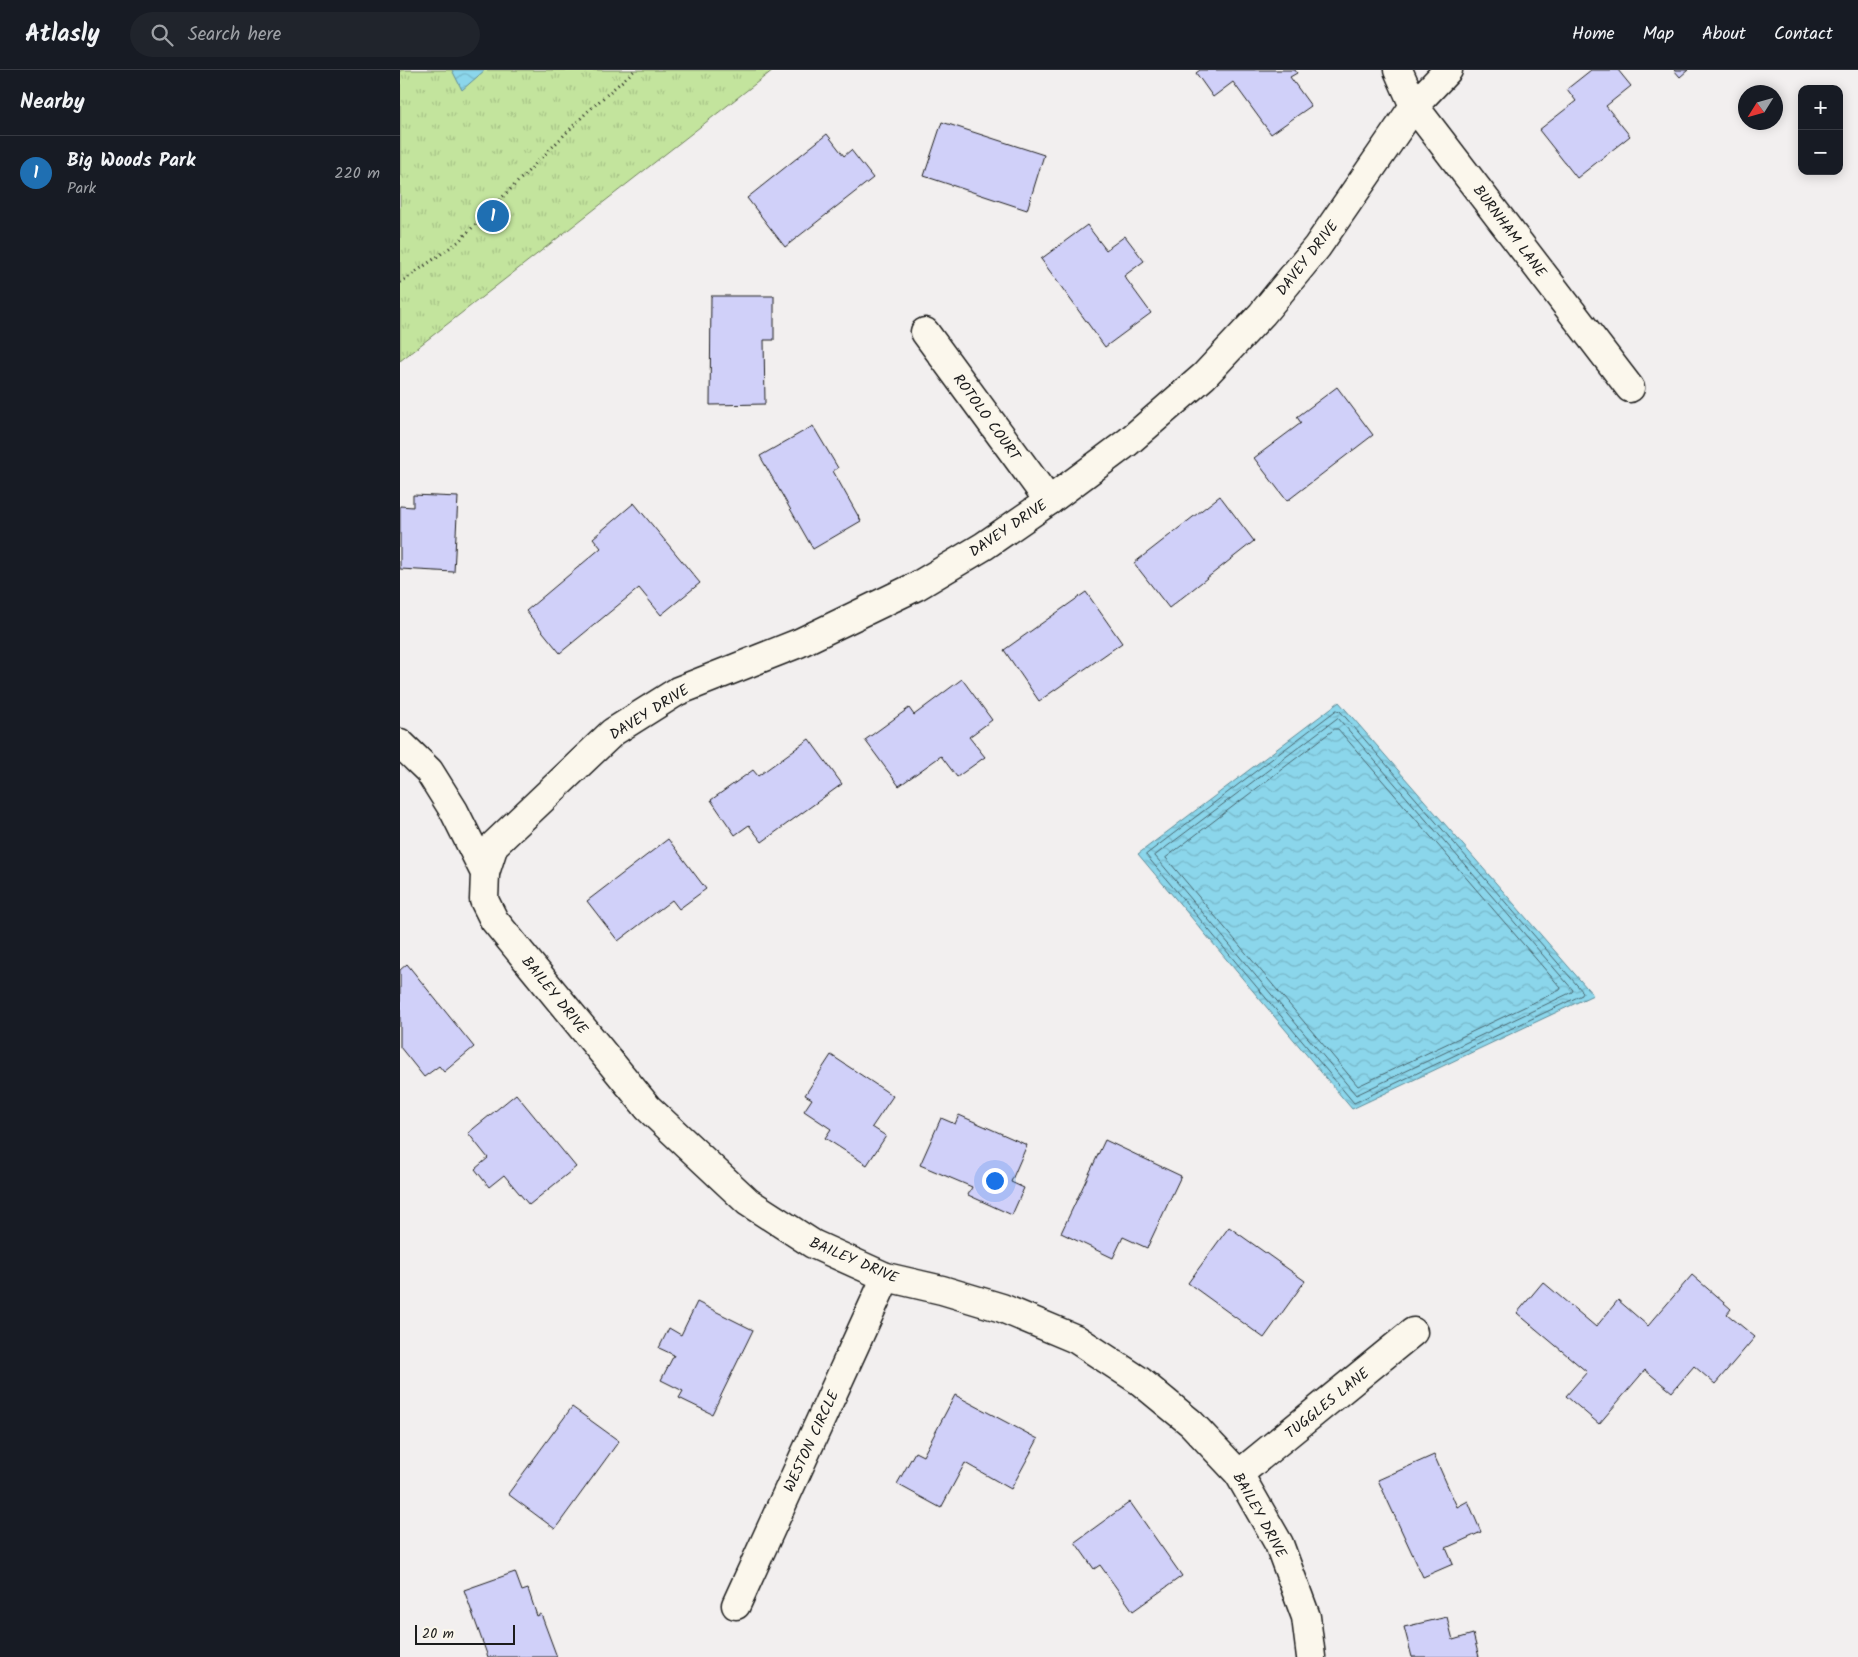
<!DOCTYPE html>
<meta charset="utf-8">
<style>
body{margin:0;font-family:Kalam,sans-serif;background:#20242c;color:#f1f3f6}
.controls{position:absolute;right:15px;top:15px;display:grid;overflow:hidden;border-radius:10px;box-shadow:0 2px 12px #0003}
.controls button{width:45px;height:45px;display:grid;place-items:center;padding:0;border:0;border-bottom:1px solid #363941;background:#171b24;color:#f1f3f6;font:25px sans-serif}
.compass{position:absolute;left:1338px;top:15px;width:45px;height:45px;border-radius:50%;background:#171b24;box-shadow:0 2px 12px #0003;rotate:233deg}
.scale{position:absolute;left:15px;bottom:12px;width:100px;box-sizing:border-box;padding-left:5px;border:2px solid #1c1c1c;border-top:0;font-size:14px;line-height:18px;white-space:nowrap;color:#1c1c1c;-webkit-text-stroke:4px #fbf7ec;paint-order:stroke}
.you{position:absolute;left:594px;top:1110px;width:18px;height:18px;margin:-12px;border:4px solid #fff;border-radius:50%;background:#1a73e8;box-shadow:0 0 0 8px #1a73e833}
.badge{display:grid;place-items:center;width:32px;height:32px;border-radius:50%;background:#1f6fb2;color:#fff;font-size:16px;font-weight:700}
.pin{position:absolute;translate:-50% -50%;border:2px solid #fff;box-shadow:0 1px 5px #0006}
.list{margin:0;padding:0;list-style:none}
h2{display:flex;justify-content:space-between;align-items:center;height:65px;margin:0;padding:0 20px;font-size:21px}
h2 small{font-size:16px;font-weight:400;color:#9ea1a6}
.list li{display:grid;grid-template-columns:32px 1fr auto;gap:15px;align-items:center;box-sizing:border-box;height:75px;padding:0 20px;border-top:1px solid #363941}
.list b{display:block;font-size:19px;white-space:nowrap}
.list p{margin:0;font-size:16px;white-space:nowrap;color:#9ea1a6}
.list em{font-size:16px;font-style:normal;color:#9ea1a6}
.icon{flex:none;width:28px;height:28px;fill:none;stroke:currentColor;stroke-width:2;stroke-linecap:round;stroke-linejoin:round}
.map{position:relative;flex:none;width:1458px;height:1587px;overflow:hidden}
header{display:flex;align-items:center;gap:30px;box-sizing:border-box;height:70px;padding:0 25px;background:#171b24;border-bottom:1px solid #363941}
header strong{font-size:24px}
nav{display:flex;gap:28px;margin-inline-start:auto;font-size:18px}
.search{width:350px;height:45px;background:#20242c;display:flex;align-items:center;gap:12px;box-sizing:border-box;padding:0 18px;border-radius:28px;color:#9ea1a6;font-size:19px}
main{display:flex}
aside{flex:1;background:#171b24}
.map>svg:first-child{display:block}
.park{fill:url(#park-tufts);stroke:#70805c}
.water{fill:url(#water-waves);stroke:#5f8c98}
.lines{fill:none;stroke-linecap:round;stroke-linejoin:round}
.shore{stroke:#48666f;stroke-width:1}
.building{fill:#d0d0f9;stroke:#1c1c1c}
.minor-casing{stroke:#1c1c1c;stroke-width:31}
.path{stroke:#1c1c1c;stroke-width:3;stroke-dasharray:1 4;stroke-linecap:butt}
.minor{stroke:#fbf7ec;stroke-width:28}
.labels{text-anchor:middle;stroke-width:4;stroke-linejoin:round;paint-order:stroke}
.street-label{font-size:15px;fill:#1c1c1c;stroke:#fbf7ec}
</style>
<header>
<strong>Atlasly</strong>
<div class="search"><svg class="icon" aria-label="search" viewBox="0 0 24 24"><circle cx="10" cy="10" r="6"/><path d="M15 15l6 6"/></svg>Search here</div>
<nav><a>Home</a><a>Map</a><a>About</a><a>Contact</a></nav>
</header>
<main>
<aside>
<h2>Nearby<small></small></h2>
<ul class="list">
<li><span class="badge">1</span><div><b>Big Woods Park</b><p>Park</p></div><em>220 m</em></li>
</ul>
</aside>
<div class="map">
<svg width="1458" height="1587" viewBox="0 0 1458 1587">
<defs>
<pattern id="park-tufts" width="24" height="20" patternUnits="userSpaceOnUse" patternTransform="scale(1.25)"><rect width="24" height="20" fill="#c3e49d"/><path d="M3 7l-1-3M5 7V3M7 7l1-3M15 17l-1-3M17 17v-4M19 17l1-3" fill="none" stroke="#a7c387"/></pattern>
<pattern id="water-waves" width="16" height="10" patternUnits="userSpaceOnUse" patternTransform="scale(1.25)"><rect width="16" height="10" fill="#8bd6eb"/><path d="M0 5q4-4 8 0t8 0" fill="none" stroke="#77b7c9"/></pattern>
</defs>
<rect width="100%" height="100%" fill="#f2efef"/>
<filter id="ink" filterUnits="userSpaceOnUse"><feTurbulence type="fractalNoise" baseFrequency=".02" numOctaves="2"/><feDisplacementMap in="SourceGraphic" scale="10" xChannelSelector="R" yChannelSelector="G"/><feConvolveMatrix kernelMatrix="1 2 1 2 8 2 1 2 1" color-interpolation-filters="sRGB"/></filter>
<g filter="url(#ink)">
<!-- park -->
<polygon class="park" points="0,0 373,0 0,291"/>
<!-- water -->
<g class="water">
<polygon points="52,0 85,0 62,20"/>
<polygon points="939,632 1193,925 952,1039 738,784"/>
</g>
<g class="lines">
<!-- shore -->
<g class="shore">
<polygon points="937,640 940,641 1183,922 1182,925 954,1033 746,785"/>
<polygon points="938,648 1173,920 1172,922 956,1025 755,786"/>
<polygon points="935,659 938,659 1161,918 1160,920 958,1016 766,788"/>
</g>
</g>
<!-- building -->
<g class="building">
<polygon points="800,0 895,0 897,3 890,7 911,36 871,64 833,12 813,27 796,3"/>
<polygon points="1191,0 1218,0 1231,16 1206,36 1230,66 1177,108 1139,60 1176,31 1167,19"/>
<polygon points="1274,0 1288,0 1280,7"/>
<polygon points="542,52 644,85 627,140 524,106"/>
<polygon points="427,64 444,86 451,80 473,108 385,177 347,128"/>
<polygon points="687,155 706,180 725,166 744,191 724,206 751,243 705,277 641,189"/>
<polygon points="311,226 374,226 374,270 364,270 365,334 310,335"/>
<polygon points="937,317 973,365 887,431 854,388 901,353 897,347"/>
<polygon points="413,356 438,398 433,401 461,451 413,479 360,386"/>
<polygon points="13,425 58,427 54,502 0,499 0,436 13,437"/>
<polygon points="820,426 854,471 769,538 734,493"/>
<polygon points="234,433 300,513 261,545 239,518 160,583 126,541 201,478 193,468"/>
<polygon points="686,522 722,573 639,631 604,580"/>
<polygon points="562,609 592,650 569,667 585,687 557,707 541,686 499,716 465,670 509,638 514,645"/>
<polygon points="409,669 442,714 362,772 349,755 335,765 311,730 353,700 358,706"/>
<polygon points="268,769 306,819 279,839 272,830 218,871 187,831"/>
<polygon points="7,894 74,977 44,1002 39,996 24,1007 0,977 0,900"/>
<polygon points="431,985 493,1026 472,1057 486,1066 467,1095 425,1068 431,1059 404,1041 412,1029 405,1025"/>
<polygon points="116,1024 176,1097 129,1135 104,1105 89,1117 75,1099 88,1088 68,1063"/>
<polygon points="559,1045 627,1075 611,1112 624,1118 612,1145 568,1125 572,1117 520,1095 541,1048 555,1054"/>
<polygon points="705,1070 781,1106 747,1178 723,1167 713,1188 661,1163"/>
<polygon points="829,1157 905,1211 864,1268 788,1213"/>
<polygon points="1292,1205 1331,1239 1327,1244 1355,1267 1315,1314 1294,1296 1272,1322 1245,1300 1199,1354 1166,1326 1187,1302 1117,1243 1143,1212 1196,1257 1218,1230 1248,1256"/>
<polygon points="297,1232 353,1260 312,1344 279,1328 283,1321 261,1310 274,1285 259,1278 269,1258 281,1265"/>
<polygon points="555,1325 638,1369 611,1419 565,1393 541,1438 497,1414 515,1382 523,1386"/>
<polygon points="172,1337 219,1371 155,1459 108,1424"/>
<polygon points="1034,1385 1057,1437 1068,1431 1081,1462 1046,1478 1053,1494 1023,1507 978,1410"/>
<polygon points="730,1432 782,1506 733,1541 700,1495 694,1499 675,1472"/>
<polygon points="115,1502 122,1521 128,1519 137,1546 141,1544 157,1587 88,1587 64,1520"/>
<polygon points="1047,1547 1053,1570 1073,1564 1079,1587 1012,1587 1004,1557"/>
</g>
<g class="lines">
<!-- minor casing -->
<g class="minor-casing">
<g id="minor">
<polyline points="998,0 1014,36 1230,318"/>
<polyline points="525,262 649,431"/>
<polyline points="0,673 29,701 54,741 85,803 84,830 94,850 248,1038 348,1132 413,1174 486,1207 542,1220 602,1238 676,1269 740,1311 791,1353 839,1404 879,1474 906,1547 911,1587"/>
<polyline points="85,803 94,775 213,662 278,621 399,573 517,516 584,476 649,431 728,372 804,306 862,244 917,177 1014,36 1048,0"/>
<polyline points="839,1404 1013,1262"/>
<polyline points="336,1535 486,1207"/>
</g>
</g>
<!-- path -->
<polyline class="path" points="0,213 58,172 187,42 235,0"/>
<!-- minor -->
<use href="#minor" class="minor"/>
</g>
</g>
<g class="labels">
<!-- street labels -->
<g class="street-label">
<text transform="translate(1110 161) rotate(53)" y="5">BURNHAM LANE</text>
<text transform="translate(907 188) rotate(-52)" y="5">DAVEY DRIVE</text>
<text transform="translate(587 347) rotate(54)" y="5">ROTOLO COURT</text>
<text transform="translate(608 458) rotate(-34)" y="5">DAVEY DRIVE</text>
<text transform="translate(249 642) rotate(-32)" y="5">DAVEY DRIVE</text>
<text transform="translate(155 925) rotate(51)" y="5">BAILEY DRIVE</text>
<text transform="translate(454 1190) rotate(23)" y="5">BAILEY DRIVE</text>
<text transform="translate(927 1333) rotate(-39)" y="5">TUGGLES LANE</text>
<text transform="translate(411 1371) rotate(-65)" y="5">WESTON CIRCLE</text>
<text transform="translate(860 1445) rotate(61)" y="5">BAILEY DRIVE</text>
</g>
</g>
</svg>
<div class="controls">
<button>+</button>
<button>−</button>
</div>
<svg class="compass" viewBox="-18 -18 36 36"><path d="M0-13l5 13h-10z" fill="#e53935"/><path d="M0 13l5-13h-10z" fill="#9ea1a6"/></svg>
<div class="scale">20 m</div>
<div class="you"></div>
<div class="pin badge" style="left:93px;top:146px">1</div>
</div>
</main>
